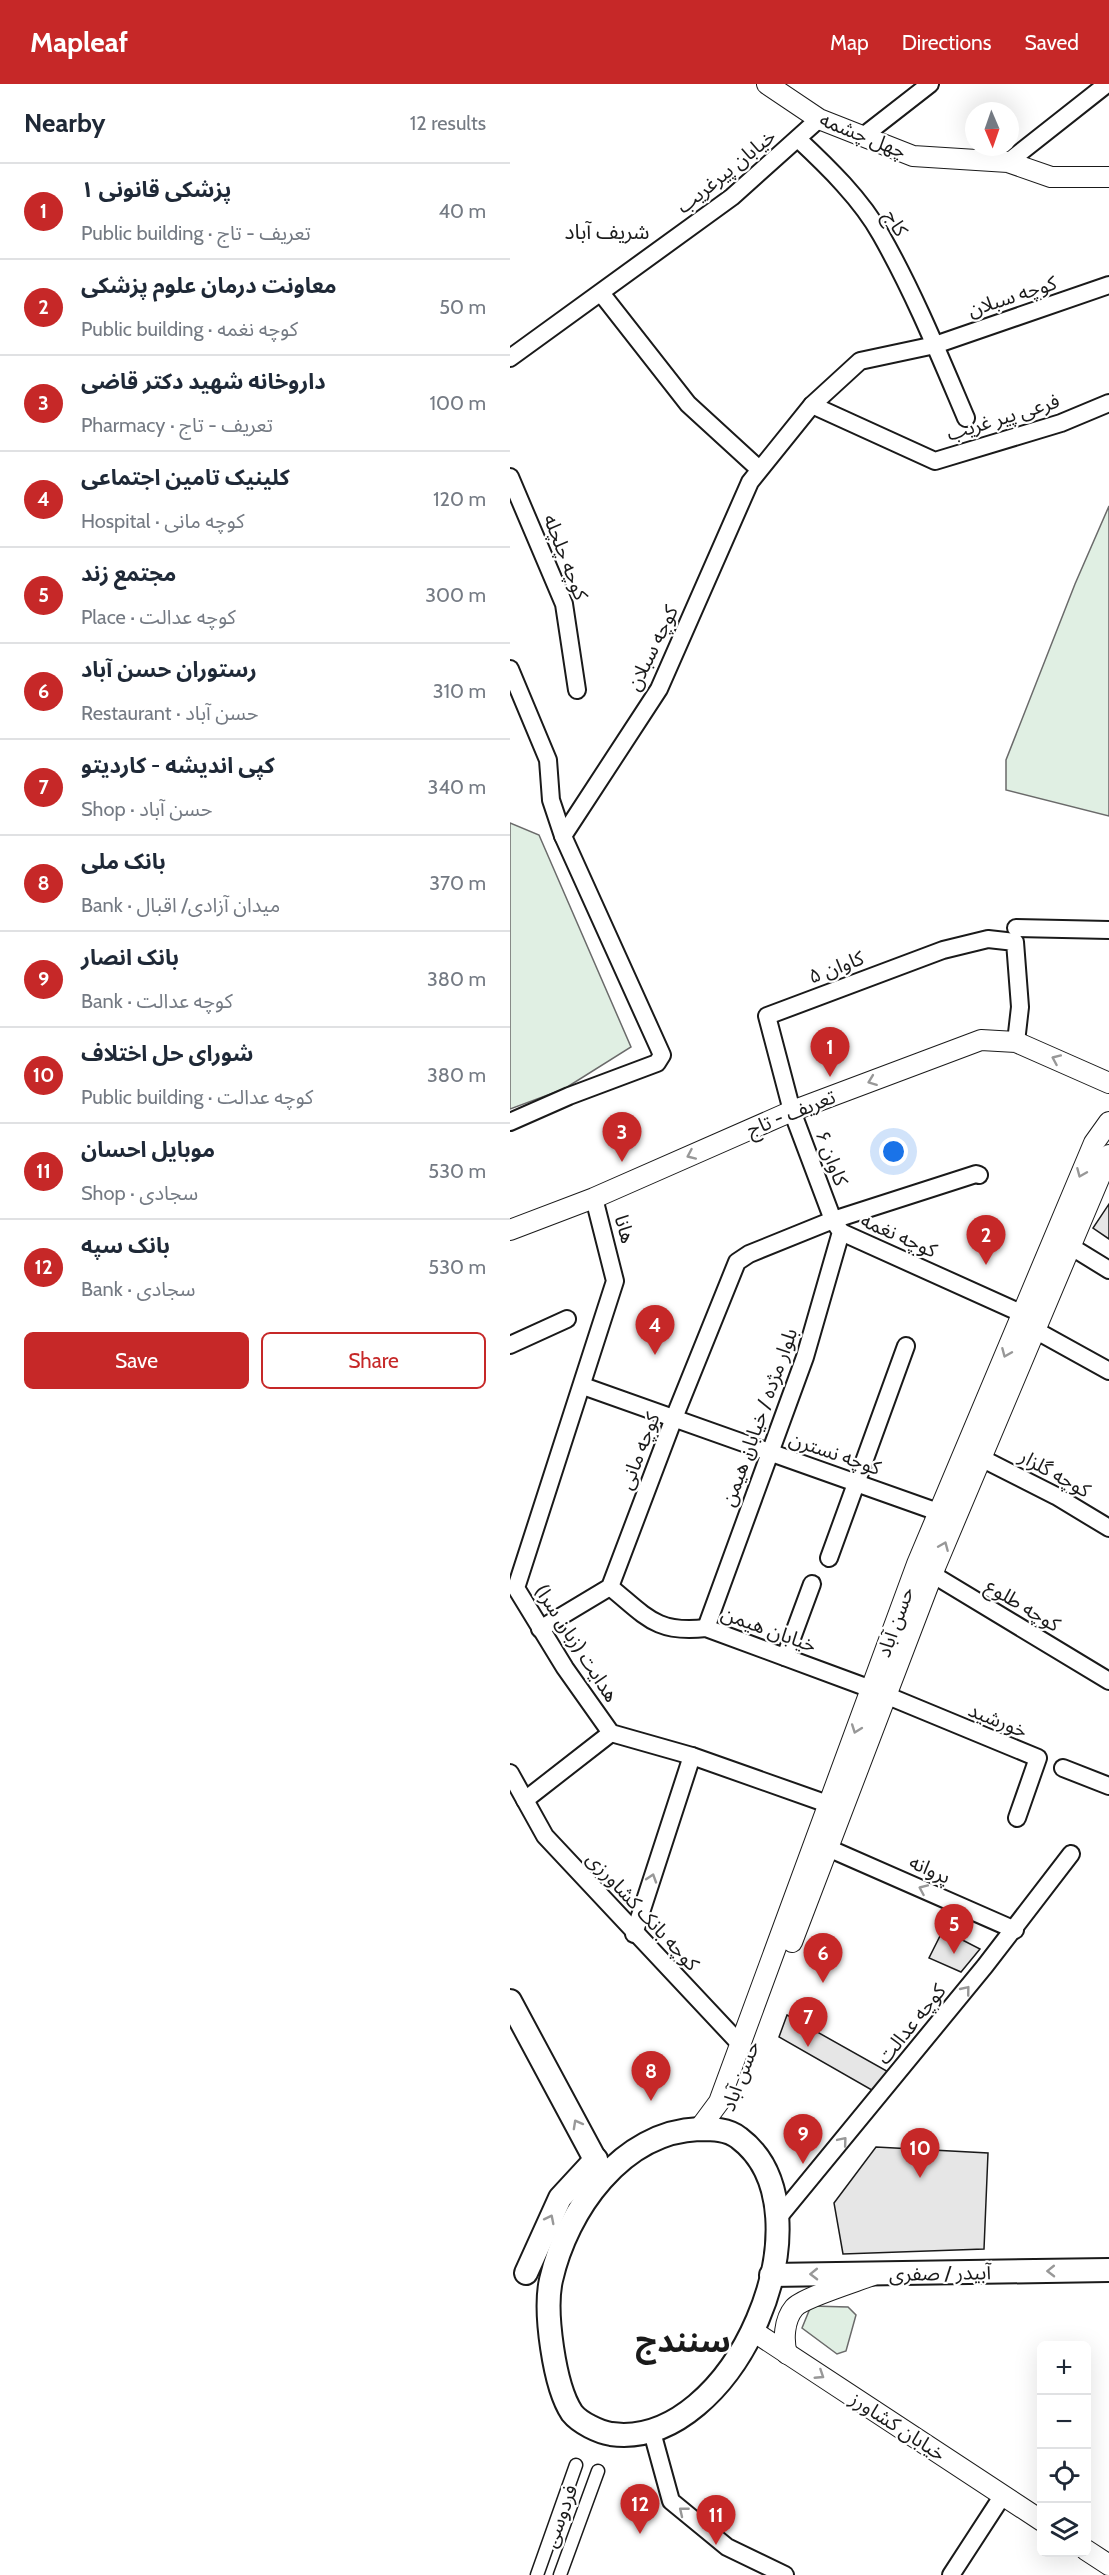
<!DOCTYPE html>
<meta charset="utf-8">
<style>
body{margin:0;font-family:Cabin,"Noto Sans Arabic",sans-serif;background:#f2f2f3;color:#1f2937}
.controls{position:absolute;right:18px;bottom:18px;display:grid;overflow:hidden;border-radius:9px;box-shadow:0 6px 24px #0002}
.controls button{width:54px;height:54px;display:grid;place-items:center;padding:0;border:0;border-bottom:2px solid #e0e1e3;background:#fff;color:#1f2937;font:30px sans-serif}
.compass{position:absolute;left:455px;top:18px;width:54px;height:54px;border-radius:50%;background:#fff;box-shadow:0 6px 24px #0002;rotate:178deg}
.you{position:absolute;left:384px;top:1068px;width:21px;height:21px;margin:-15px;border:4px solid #fff;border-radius:50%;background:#1a73e8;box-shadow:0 0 0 9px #1a73e833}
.badge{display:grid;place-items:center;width:39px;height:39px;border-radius:50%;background:#c62828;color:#fff;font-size:20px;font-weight:700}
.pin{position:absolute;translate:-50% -50px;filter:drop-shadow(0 2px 3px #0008)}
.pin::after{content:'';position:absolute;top:32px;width:21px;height:18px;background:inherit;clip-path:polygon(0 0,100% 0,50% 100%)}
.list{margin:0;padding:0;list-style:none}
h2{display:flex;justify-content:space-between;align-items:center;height:78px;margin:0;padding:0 24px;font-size:26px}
h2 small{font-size:20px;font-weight:400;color:#747a83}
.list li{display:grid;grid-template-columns:39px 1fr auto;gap:18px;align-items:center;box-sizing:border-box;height:96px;padding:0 24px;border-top:2px solid #e0e1e3}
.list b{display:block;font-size:22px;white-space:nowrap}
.list p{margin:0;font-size:20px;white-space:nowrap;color:#747a83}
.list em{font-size:20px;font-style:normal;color:#747a83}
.actions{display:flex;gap:12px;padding:18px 24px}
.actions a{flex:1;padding:14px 0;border:2px solid #c62828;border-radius:9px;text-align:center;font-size:21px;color:#c62828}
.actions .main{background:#c62828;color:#fff}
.icon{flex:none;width:33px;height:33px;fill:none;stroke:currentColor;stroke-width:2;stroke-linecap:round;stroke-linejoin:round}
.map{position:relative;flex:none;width:599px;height:2491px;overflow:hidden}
header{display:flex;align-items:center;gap:36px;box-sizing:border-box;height:84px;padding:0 30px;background:#c62828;color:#fff}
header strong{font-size:28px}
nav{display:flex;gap:33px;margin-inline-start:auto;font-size:21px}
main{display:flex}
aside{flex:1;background:#fff}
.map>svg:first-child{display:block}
.green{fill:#e0efe3;stroke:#6a6a6a;stroke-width:1.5}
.building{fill:#e6e6e6;stroke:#1a1a1a;stroke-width:1.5}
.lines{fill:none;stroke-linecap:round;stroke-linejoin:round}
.pedestrian-casing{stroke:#1a1a1a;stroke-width:15}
.minor-casing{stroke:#1a1a1a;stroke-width:20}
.tertiary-casing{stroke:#1a1a1a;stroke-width:22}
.secondary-casing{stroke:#1a1a1a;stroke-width:26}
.pedestrian{stroke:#fff;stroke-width:12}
.minor{stroke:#fff;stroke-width:16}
.tertiary{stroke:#fff;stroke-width:20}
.secondary{stroke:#fff;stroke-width:22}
.oneway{stroke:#989898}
.labels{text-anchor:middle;stroke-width:4.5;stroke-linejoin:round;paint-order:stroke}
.street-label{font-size:20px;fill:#1a1a1a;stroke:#fff}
.neighbourhood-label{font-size:21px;fill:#1a1a1a;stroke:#fff}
.town-label{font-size:32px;font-weight:bold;fill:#1a1a1a;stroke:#fff}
</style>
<header>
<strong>Mapleaf</strong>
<nav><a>Map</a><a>Directions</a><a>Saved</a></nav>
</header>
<main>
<aside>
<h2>Nearby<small>12 results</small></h2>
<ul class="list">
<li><span class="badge">1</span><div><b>پزشکی قانونی ۱</b><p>Public building · تعریف - تاج</p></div><em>40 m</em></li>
<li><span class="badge">2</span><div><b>معاونت درمان علوم پزشکی</b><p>Public building · کوچه نغمه</p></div><em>50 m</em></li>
<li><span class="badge">3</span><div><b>داروخانه شهید دکتر قاضی</b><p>Pharmacy · تعریف - تاج</p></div><em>100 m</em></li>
<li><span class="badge">4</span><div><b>کلینیک تامین اجتماعی</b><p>Hospital · کوچه مانی</p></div><em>120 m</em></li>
<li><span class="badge">5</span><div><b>مجتمع زند</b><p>Place · کوچه عدالت</p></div><em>300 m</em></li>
<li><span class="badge">6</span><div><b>رستوران حسن آباد</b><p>Restaurant · حسن آباد</p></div><em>310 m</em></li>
<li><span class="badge">7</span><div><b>کپی اندیشه - کاردیتو</b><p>Shop · حسن آباد</p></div><em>340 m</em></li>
<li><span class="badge">8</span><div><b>بانک ملی</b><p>Bank · میدان آزادی/ اقبال</p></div><em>370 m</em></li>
<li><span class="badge">9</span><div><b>بانک انصار</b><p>Bank · کوچه عدالت</p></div><em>380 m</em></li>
<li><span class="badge">10</span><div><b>شورای حل اختلاف</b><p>Public building · کوچه عدالت</p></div><em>380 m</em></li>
<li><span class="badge">11</span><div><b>موبایل احسان</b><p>Shop · سجادی</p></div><em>530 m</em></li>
<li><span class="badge">12</span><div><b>بانک سپه</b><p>Bank · سجادی</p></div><em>530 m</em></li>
</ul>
<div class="actions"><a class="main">Save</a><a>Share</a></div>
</aside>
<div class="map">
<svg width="599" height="2491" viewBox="0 0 599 2491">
<rect width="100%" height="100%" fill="#fff"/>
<!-- green -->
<g class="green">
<polygon points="599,422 599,732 496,706 496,676 565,500"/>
<polygon points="0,739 29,751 121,963 54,1005 0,1025"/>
<polygon points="301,2222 338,2223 346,2231 336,2267 327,2270 292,2244"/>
</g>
<!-- building -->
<g class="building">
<polygon points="599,1120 599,1155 583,1144"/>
<polygon points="433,1846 470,1865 451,1888 419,1874"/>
<polygon points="277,1931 382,1990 367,2009 269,1953"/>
<polygon points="366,2063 478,2069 474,2165 333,2170 324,2119"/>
</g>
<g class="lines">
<!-- pedestrian casing -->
<g class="pedestrian-casing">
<g id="pedestrian">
<polyline points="27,2491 66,2381"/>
<polyline points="50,2491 88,2387"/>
</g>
</g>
<!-- minor casing -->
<g class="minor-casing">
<g id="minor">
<polyline points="352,53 420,0"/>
<path d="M288 55C317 82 352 116 371 151 404 209 430 273 456 334"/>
<polyline points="498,78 597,0"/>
<polyline points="91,209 178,320 249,385"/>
<polyline points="0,274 222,113 309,35"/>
<polyline points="302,321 425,377 551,339 599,319"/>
<polyline points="0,393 54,520 67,606"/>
<polyline points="0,585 38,676 41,716 53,752"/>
<polyline points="506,844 599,846"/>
<polyline points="0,1038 59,1012 147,979 152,971 53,752 149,605 240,398 302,321 350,277 425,261 599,201"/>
<polyline points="84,1114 105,1197 6,1504 55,1584 101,1649 182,1672 329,1724"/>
<polyline points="331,1148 522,1234"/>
<polyline points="560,1162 599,1186"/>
<polyline points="525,1246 599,1287"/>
<polyline points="0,1261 57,1235"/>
<polyline points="73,1302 428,1428"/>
<polyline points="471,1374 546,1412 599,1444"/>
<polyline points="319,1474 396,1262"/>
<polyline points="412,1484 599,1597"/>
<path d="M100 1503C136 1532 146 1550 196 1544L361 1605 528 1674 507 1734"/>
<polyline points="196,1544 295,1273 331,1148 323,1136 282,1027 257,932 433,866 478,855 505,858 510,923 506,958"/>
<polyline points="30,1545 100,1503 164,1334 227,1178 239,1170 323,1136 466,1090 469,1091"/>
<polyline points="275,1573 302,1500"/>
<polyline points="553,1684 599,1702"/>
<polyline points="0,1689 35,1752 230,1960"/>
<polyline points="15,1716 101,1649"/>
<polyline points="318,1764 505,1846"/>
<polyline points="124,1850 182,1672"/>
<polyline points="268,2134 475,1882 561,1770"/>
<polyline points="142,2348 161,2417 217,2463 275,2491"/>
<polyline points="441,2491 493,2411"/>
</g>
</g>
<!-- tertiary casing -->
<g class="tertiary-casing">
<g id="tertiary">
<polyline points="257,0 309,35 403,72 498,78 541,93 599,93"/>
<polyline points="0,1146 84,1114 282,1027 471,956 506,958 599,999"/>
<polyline points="282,1858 426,1481 599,1071"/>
<polyline points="189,2045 209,2018 407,1480 584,1059 599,1038"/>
<polyline points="243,2247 532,2437"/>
<path d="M277 2270C273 2256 274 2236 284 2224 292 2214 348 2197 363 2191"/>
<polyline points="576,2466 599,2481"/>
</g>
</g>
<!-- secondary casing -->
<g class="secondary-casing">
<g id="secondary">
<polyline points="0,1917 94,2092"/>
<path d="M189 2045C202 2045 218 2045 229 2054 326 2127 224 2367 101 2350 89 2348 70 2339 62 2329 44 2302 34 2227 41 2196 57 2125 112 2048 189 2045Z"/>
<polyline points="16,2189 50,2114 86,2075"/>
<polyline points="261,2191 599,2186"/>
</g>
</g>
<!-- pedestrian -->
<use href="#pedestrian" class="pedestrian"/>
<!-- minor -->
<use href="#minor" class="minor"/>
<!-- tertiary -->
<use href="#tertiary" class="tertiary"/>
<!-- secondary -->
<use href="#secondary" class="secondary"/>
</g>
<!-- one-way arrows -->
<defs><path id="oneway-chevron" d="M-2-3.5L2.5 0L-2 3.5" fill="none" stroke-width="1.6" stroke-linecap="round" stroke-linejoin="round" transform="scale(1.5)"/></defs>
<g class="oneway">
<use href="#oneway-chevron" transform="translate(546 975) rotate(-156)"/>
<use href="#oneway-chevron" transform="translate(362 997) rotate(159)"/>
<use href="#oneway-chevron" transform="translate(181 1071) rotate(156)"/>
<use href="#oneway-chevron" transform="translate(571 1089) rotate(113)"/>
<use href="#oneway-chevron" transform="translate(496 1269) rotate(113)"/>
<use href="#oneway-chevron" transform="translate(434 1462) rotate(-67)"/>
<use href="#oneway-chevron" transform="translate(346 1645) rotate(110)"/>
<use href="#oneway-chevron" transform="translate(142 1794) rotate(-72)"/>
<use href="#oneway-chevron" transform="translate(413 1805) rotate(-156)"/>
<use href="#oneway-chevron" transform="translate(456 1906) rotate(-51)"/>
<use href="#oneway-chevron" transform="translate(67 2040) rotate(-119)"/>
<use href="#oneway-chevron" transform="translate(333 2057) rotate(-50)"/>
<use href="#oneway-chevron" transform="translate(40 2135) rotate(-63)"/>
<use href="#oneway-chevron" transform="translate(541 2187) rotate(179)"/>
<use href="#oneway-chevron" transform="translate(304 2190) rotate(179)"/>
<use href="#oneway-chevron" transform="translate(310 2291) rotate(33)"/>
<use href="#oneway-chevron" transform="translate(173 2427) rotate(-141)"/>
</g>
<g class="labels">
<!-- street labels -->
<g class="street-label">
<text transform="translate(353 51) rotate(22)" y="7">چهل چشمه</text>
<text transform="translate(216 87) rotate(-39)" y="7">خیابان پیرغریب</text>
<text transform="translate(386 139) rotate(58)" y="7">کاج</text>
<text transform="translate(502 212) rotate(-18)" y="7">کوچه سبلان</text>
<text transform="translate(493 333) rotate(-17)" y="7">فرعی پیر غریب</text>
<text transform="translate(56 473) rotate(69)" y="7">کوچه چلچله</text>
<text transform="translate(142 564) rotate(-64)" y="7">کوچه سبلان</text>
<text transform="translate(326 883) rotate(-21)" y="7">کاوان ۵</text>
<text transform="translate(281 1029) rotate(-22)" y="7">تعریف - تاج</text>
<text transform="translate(322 1074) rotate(69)" y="7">کاوان ۶</text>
<text transform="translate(115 1145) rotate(74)" y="7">هانا</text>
<text transform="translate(389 1151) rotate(24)" y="7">کوچه نغمه</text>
<text transform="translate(249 1333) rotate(-70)" y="7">بلوار مژده / خیابان هیمن</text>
<text transform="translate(129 1367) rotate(-69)" y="7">کوچه مانی</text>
<text transform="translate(325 1369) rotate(19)" y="7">کوچه نسترن</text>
<text transform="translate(545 1389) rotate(29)" y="7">کوچه گلزار</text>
<text transform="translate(513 1521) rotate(31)" y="7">کوچه طلوع</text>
<text transform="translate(385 1538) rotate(-70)" y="7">حسن آباد</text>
<text transform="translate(259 1545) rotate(20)" y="7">خیابان هیمن</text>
<text transform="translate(67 1559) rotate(57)" y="7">هدایت (زبان سرا)</text>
<text transform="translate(488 1636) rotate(22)" y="7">خورشید</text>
<text transform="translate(420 1785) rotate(24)" y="7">پروانه</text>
<text transform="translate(133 1827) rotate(47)" y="7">کوچه بانک کشاورزی</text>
<text transform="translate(401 1940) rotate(-51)" y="7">کوچه عدالت</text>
<text transform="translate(230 1992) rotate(-69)" y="7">حسن آباد</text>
<text transform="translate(430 2189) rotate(-1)" y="7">آبیدر / صفری</text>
<text transform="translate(388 2342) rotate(33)" y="7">خیابان کشاورز</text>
<text transform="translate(50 2432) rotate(-70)" y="7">فردوسی</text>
</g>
<!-- neighbourhood labels -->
<g class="neighbourhood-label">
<text x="97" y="155">شریف آباد</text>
</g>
<!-- town labels -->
<g class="town-label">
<text x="173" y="2268">سنندج</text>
</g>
</g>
</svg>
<div class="controls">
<button>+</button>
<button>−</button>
<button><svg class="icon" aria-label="locate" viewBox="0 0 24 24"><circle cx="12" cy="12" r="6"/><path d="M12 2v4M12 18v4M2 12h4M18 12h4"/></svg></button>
<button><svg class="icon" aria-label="layers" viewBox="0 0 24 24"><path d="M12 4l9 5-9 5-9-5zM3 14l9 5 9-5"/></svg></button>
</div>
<svg class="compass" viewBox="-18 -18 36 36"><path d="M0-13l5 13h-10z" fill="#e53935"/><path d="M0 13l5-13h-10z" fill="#747a83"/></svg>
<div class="you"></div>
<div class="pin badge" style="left:320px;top:993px">1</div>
<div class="pin badge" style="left:476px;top:1181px">2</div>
<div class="pin badge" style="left:112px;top:1078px">3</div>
<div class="pin badge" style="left:145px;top:1271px">4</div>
<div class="pin badge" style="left:444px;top:1870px">5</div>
<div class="pin badge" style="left:313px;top:1899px">6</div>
<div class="pin badge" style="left:298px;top:1963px">7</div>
<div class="pin badge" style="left:141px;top:2017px">8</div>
<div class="pin badge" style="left:293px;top:2080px">9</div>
<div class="pin badge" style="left:410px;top:2094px">10</div>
<div class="pin badge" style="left:206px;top:2461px">11</div>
<div class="pin badge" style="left:130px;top:2450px">12</div>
</div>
</main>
